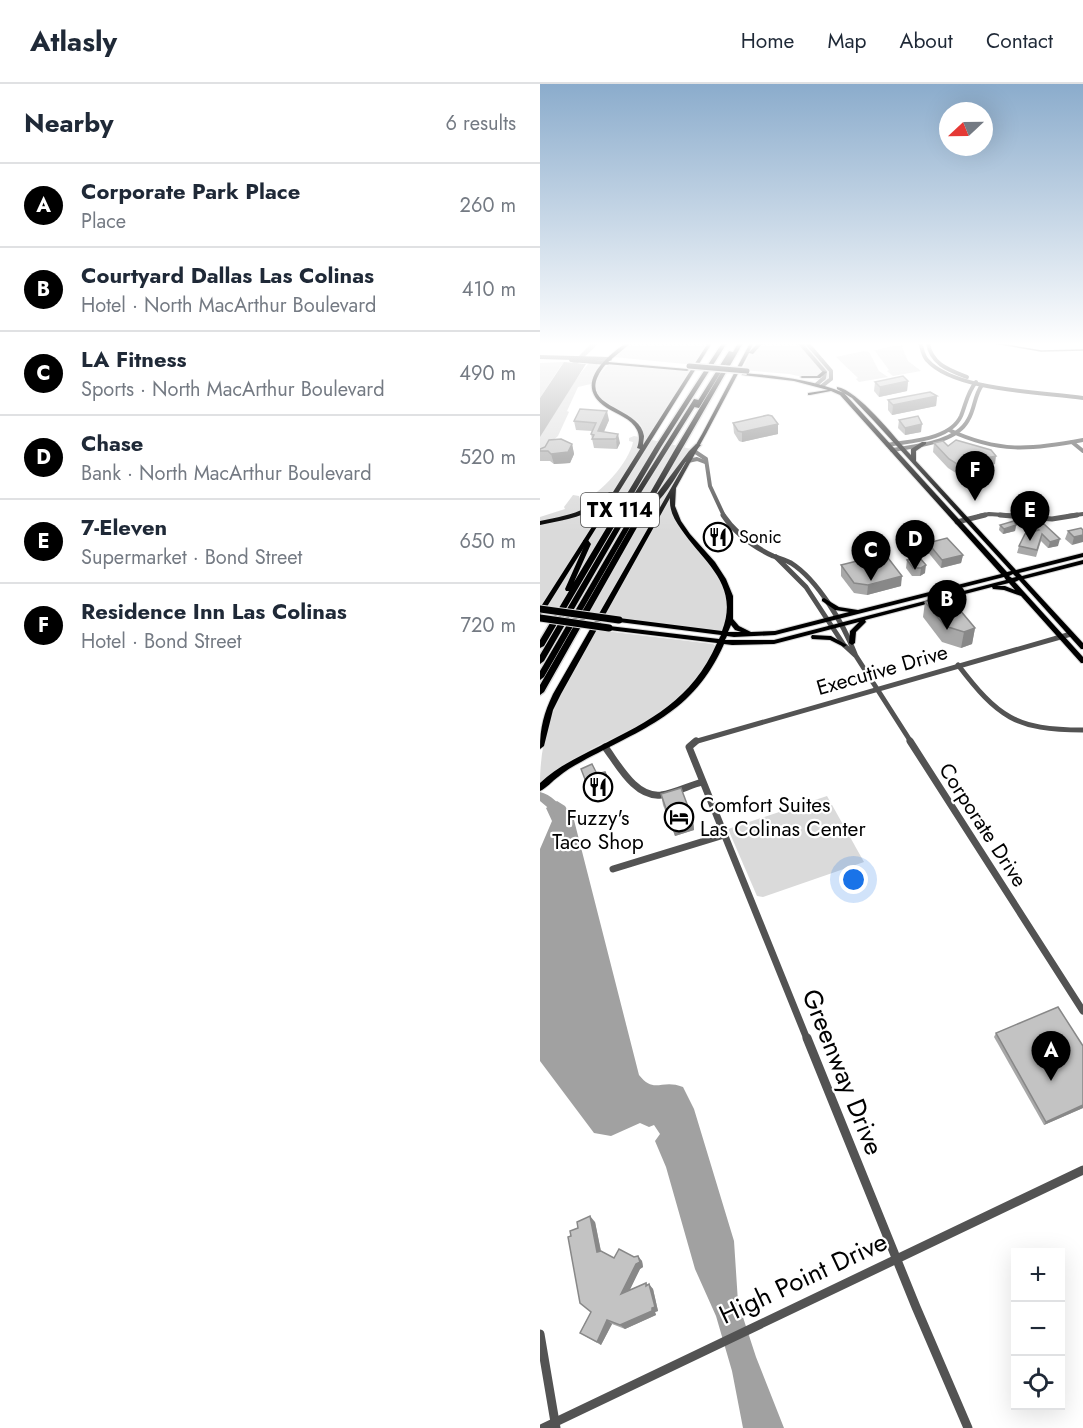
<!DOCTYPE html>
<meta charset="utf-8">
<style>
body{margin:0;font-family:Jost,sans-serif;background:#f6f6f7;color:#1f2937}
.controls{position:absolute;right:18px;bottom:18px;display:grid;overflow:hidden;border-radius:0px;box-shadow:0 6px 24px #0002}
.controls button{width:54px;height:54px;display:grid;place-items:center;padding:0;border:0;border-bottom:2px solid #e0e1e3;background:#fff;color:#1f2937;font:30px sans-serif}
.compass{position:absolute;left:399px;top:18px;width:54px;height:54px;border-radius:50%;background:#fff;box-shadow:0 6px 24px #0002;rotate:248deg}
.you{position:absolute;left:314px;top:796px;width:21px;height:21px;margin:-15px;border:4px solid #fff;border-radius:50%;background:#1a73e8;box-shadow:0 0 0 9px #1a73e833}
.badge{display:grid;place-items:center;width:39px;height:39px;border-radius:50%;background:#000;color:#fff;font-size:20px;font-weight:700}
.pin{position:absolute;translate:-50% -50px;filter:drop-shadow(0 2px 3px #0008)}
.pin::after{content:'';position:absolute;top:32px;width:21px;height:18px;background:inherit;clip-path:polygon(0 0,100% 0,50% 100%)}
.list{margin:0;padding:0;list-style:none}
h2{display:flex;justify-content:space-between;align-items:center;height:78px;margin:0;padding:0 24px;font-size:26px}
h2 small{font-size:20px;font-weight:400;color:#747a83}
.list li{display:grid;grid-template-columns:39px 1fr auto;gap:18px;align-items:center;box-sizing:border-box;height:84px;padding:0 24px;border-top:2px solid #e0e1e3}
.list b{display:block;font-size:22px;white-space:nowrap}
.list p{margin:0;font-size:20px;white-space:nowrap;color:#747a83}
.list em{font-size:20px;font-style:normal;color:#747a83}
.icon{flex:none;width:33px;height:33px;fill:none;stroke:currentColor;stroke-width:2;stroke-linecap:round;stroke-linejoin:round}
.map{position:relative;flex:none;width:543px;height:1344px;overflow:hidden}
header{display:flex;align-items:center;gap:36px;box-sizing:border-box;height:84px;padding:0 30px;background:#fff;border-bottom:2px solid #e0e1e3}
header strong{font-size:28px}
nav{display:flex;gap:33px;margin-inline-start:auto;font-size:21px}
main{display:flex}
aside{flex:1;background:#fff}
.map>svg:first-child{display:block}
.green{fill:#dadada}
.water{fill:#a1a1a1}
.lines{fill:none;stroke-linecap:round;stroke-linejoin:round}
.river{fill:#a1a1a1;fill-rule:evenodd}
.major-casing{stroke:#dbdbdb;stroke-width:2}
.highway-casing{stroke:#dbdbdb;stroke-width:3}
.minor-far3{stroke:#535353;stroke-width:4}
.minor-far2{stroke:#535353;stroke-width:5}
.minor-far1{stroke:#535353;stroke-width:7}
.minor{stroke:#535353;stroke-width:9}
.major{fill:#000;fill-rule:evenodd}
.highway{fill:#000;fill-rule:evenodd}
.tram{stroke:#000;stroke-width:1.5}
.major-bridge-far1-casing{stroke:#dbdbdb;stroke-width:8;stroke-linecap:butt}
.major-bridge-casing{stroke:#dbdbdb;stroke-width:9;stroke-linecap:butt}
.major-bridge-far1{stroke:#000;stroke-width:5}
.major-bridge{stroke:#000;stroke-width:7}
.wall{fill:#a8a8a8}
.shaded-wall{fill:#888}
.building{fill:#c3c3c3;stroke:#888;stroke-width:1.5}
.labels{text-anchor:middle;stroke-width:4.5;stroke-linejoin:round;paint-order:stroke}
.far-poi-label{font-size:18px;fill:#000;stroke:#fff;text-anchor:start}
.shield{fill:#fff;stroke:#4c4c4c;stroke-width:1.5}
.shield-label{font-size:20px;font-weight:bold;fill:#000}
.street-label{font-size:21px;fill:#000;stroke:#fff}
.poi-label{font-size:21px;fill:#000;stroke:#fff;text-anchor:start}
.near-street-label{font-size:26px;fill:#000;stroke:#fff}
</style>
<header>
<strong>Atlasly</strong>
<nav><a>Home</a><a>Map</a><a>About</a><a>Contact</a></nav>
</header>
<main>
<aside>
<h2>Nearby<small>6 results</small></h2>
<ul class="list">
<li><span class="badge">A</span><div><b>Corporate Park Place</b><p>Place</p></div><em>260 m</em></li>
<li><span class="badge">B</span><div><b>Courtyard Dallas Las Colinas</b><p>Hotel · North MacArthur Boulevard</p></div><em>410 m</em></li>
<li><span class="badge">C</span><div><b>LA Fitness</b><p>Sports · North MacArthur Boulevard</p></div><em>490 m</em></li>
<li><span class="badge">D</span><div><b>Chase</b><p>Bank · North MacArthur Boulevard</p></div><em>520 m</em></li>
<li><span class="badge">E</span><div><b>7-Eleven</b><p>Supermarket · Bond Street</p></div><em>650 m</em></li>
<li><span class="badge">F</span><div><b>Residence Inn Las Colinas</b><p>Hotel · Bond Street</p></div><em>720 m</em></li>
</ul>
</aside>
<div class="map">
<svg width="543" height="1344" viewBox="0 0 543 1344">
<rect width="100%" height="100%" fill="#fff"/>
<!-- green -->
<g class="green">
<polygon points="92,259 169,259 155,281 74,273"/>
<path d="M215 259H265C275 270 296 284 287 298L249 290 202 286Z"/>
<polygon points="358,261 364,261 362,263 368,277 381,287 353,292 347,287 349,286 335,267 332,267"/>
<polygon points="324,267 329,268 339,287 348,293 319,298 316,295 318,294 296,273"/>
<polygon points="24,278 20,283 0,314 0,279"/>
<path d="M50 279 57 280 60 283 51 300 38 303 27 327 29 328 18 352 0 368C0 364 0 357 0 353 3 344 44 281 50 279Z"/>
<path d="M70 280 151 288 108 355 151 365 137 391 131 418 133 431 145 450 183 492 191 520 183 549 0 524V433L25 425 24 423 33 411 39 412 41 418C61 410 89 378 93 358L89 357V354L94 352 105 354C103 348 103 342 97 337 85 327 45 317 58 294 61 288 65 283 70 280Z"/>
<path d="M57 546 173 560 176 562C142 646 58 646 0 700 0 636 26 600 57 546Z"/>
<polygon points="287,712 324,778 223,813 217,812 188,745"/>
</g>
<!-- water -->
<g class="water">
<polygon points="24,278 46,280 0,353 0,314"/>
<path d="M17 717 25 722 34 736 99 991C115 1011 121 994 143 1003L154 1025 194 1157 198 1218 216 1273 244 1344H203L192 1287 176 1232 155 1185 126 1083 115 1057 120 1050 114 1041 109 1043 100 1039 71 1052 54 1049 0 977V765L12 737 6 724Z"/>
</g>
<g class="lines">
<!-- river -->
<g class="river">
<polygon points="52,259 59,259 34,283 30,283 30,281"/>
<path d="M0 708C10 710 22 721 25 730L23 733H15L13 728 0 717Z"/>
</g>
<!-- major casing -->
<g class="major-casing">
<g id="major">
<path d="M86 259H91L68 278 147 285 149 286 147 287 66 280C29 325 100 320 104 352 104 354 103 359 103 361L168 259H172L3 529 0 531V524L71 413C52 432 25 436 0 441V437C26 432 50 427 69 408H73L100 365 97 364C99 358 100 352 97 346 92 335 77 330 67 324 33 302 63 275 86 259Z"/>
<path d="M210 259H214L209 268 218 259H223L213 270 209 269 166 350 136 404 135 422 141 437 150 450 175 478 186 495 193 512V535L199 542 211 548 235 547 309 528 295 526 282 517V515L284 514 299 523 318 526 461 490 300 311 291 307 270 311H268V309L288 306 254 297 202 291V289H204C238 292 272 295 304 309L467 488 471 487 334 337 312 314 297 305V303C318 306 355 354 371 371V365L382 358H386V360L376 367V377L476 486 543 469V473L479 489 482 492 543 476V480L484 495 543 559V565H541L479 496 475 498 543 573V579H541L481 512 464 506 453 505 452 503 325 536 326 538 316 548 315 559 312 561 309 559 310 547 319 538 234 560 192 561 184 560C153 630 103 644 41 678 33 682 25 687 18 693 12 697 7 704 0 707V699C17 683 38 673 58 663 111 636 152 616 177 559L69 546 66 544 69 542 179 555 181 551 79 538 76 536 79 534 182 547C200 500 164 479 141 445 134 435 129 426 130 414L21 610 13 626 4 662 0 665C0 643 4 629 13 610L162 350ZM473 490 476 493 472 494 469 492ZM464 493 466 496 234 556H185L187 552 194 553 235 551ZM469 499 475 506 465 502H457ZM191 541 195 546 201 548H188Z"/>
<polygon points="283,287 287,288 280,294 262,294 260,293 262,292 277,292"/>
<polygon points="272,551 291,552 307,561 304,563 290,556 272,555 271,553"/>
</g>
</g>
<!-- highway casing -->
<g class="highway-casing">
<g id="highway">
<polygon points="182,259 187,259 121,363 4,562 0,564 0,556 29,507 26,507 25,505 45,460 43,457 44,456 48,456 51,460 34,498 115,363"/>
<path d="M198 259H203L113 415 149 367 156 360 161 361C155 367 150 373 145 379 136 392 122 419 108 424L4 608 0 611V601L134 367 189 275 159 324 154 323 189 267 193 268Z"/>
<polygon points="154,315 159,316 102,407 4,577 0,580 0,571 96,407"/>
<polygon points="105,410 108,412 4,593 0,596 0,587 102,412"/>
</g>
</g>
<!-- minor-far3 -->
<g class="minor-far3">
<polyline points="260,259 285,288 284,294 277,300"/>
<polyline points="267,259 291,287 291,295 282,302"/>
<path d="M380 259C382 264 383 272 387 276 414 307 503 308 543 314"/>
<path d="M388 259C391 280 409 286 427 293"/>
<polyline points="0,273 70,275"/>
<polyline points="31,276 67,279"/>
<path d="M409 346C458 369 491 366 543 356"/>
<polyline points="532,358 543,367"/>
<path d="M348 361C370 357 410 356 421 332 426 320 427 309 436 298"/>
<path d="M352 366C375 362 416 359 428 336 435 325 434 312 442 301"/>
<polyline points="154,367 166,375 170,402 184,432"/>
<polyline points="148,377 157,375 165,378"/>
<polyline points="439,432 449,430 479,432"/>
<polyline points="528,432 543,430"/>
</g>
<!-- minor-far2 -->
<g class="minor-far2">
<path d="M183 431C195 449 214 463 233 472 239 474 245 476 251 479 278 496 304 541 315 570"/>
<polyline points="460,431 512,435 537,431"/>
<polyline points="417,438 445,431"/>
<polyline points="236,473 266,503 304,561 316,572 371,658"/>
<path d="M418 581C458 633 475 646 543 646"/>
<polyline points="154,658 531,550"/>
</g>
<!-- minor-far1 -->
<g class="minor-far1">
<polyline points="156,657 149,663 267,955"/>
<polyline points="370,657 543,927"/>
<path d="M65 663C78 680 95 714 121 711 135 709 148 702 162 698"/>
<polyline points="73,785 184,751"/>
</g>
<!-- minor -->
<g class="minor">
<polyline points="267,954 376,1223 428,1344"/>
<polyline points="0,1250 16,1344"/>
<polyline points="3,1344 543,1086"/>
</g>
<!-- major -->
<use href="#major" class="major"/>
<!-- highway -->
<use href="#highway" class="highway"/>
<!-- tram -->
<polyline class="tram" points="454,259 501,267 543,266"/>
<!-- major-bridge-far1 casing -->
<g class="major-bridge-far1-casing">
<polyline id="major-bridge-far1" points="149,282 207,287"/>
</g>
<!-- major-bridge casing -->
<g class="major-bridge-casing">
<g id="major-bridge">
<polyline points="0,525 79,536"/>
<polyline points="0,534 69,544"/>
</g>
</g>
<!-- major-bridge-far1 -->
<use href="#major-bridge-far1" class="major-bridge-far1"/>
<!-- major-bridge -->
<use href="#major-bridge" class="major-bridge"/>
</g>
<!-- wall -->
<g class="wall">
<polygon points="368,297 367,307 339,313 334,307 335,298"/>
<polygon points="397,312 396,322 352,331 348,326 348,316"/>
<polygon points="69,336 64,348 80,359 77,365 54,364 51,350 52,347 36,346 34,337"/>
<polygon points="359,336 381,348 365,351 358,344"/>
<polygon points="193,339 238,340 238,350 202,358 199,357 194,349"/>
<polygon points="394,359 408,362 455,380 416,389 408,384 393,368"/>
<polygon points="32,360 34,370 30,379 14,380 10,377 0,377 0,365"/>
<polygon points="460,441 476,441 475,447 463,450 459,446"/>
<polygon points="495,442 518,462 508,464 501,457 496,473 477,469 479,462 493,448"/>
<polygon points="541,444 532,461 525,455 528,447"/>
<polygon points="388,459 423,471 421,479 401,484 387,467"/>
<polygon points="379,473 385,489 380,492 372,492 366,484 367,476"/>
<polygon points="301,481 361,502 327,511 314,509 301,492"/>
<polygon points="385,518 435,544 432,560 421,564 402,558 383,533"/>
<polygon points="121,710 153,736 154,746 135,752 123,721"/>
<polygon points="456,949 543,1024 504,1041 454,953"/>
<polygon points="55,1138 61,1167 74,1174 94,1173 102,1177 103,1183 100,1185 89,1206 106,1199 113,1205 118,1227 115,1228 116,1231 85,1245 72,1240 61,1261 40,1249 51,1228 31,1152"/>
</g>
<!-- shaded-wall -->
<g class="shaded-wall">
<polygon points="368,297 367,307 339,313 340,303"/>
<polygon points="397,312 396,322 352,331 353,321"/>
<polygon points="67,327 69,336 60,356 58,347"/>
<polygon points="238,340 238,350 202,358 202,348"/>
<polygon points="382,340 381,348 365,351 365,344"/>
<polygon points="78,350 80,359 77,365 76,355"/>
<polygon points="32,360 34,370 30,379 14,380 11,370"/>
<polygon points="456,372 455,380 416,389 417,380"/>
<polygon points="476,441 475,447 463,450 464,445"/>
<polygon points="543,451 543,458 532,461 534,453"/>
<polygon points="520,455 518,462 508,464 510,458"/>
<polygon points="423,471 421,479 401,484 402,476"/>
<polygon points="386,481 385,489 380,492 381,484"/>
<polygon points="362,492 361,502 327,511 328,501"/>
<polygon points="435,544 432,560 421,564 424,548"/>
<polygon points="68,695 70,703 63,705 61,698"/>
<polygon points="55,706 57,714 52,716 50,708"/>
<polygon points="65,706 68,714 58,717 56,710"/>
<polygon points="153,736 154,746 135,752 132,742"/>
<polygon points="543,1021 543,1024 504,1041 506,1038"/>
<polygon points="50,1132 55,1138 62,1173 57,1168"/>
<polygon points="98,1172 102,1177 103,1183 100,1185 86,1214 81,1210"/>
<polygon points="109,1200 113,1205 118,1227 115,1228 116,1231 85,1245 80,1241"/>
<polygon points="67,1236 72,1240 61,1261 57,1258"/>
</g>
<!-- building -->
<g class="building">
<polygon points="363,292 368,297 340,303 335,298"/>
<polygon points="390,308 397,312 353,321 348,316"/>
<polygon points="40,325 67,327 58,347 78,350 76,355 52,355 54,351 51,350 56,339 34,337"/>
<polygon points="228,331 232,332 238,340 202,348 198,347 193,339"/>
<polygon points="378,332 382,340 365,344 359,336"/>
<polygon points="21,355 32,360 28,368 11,370 8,367 0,367 0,365 5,363 9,356"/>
<polygon points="416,356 451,366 456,372 417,380 409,375 394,359 403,357 408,362"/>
<polygon points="474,437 476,441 464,445 460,441"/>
<polygon points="504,440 520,455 510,458 502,450 497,466 479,462 485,450 499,446 495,442"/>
<polygon points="541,444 543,446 543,451 534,453 528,447"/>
<polygon points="407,454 423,471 402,476 388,459"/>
<polygon points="345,470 362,492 328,501 314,499 301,481"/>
<polygon points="379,473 386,481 381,484 373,484 367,476"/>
<polygon points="397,514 414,519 435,544 424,548 405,542 385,518"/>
<polygon points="52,680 57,690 65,688 68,695 61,698 65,706 56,710 55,706 50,708 41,685"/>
<polygon points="141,704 153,736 132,742 121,710"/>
<polygon points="518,923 543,962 543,1021 506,1038 456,949"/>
<polygon points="50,1132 57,1168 61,1167 74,1174 79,1165 94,1173 98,1172 100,1178 96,1180 81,1210 106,1199 106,1202 109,1200 115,1223 112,1224 112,1227 80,1241 67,1236 57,1258 40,1249 51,1228 40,1219 28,1153 31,1152 30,1147 38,1144 37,1138"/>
</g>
<!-- sky -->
<linearGradient id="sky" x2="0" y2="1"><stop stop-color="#8baccc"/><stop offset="0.58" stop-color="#fff"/><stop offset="1" stop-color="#fff" stop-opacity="0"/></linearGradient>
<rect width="543" height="448" fill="url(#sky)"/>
<!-- icons -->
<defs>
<g id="restaurant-ring" transform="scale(1.5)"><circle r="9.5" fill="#fff" stroke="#000" stroke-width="1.5"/><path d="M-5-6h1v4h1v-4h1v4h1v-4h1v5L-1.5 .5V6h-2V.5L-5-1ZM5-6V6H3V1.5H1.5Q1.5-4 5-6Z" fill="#000"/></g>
<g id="hotel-ring" transform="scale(1.5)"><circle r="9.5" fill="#fff" stroke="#000" stroke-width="1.5"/><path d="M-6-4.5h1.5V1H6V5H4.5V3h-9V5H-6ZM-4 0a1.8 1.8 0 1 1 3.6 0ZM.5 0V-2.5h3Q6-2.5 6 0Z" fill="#000"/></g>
</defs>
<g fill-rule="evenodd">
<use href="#restaurant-ring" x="178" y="453"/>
<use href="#restaurant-ring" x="58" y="703"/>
<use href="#hotel-ring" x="139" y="733"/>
</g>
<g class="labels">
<!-- far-poi labels -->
<g class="far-poi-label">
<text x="199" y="459">Sonic</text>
</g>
<!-- shield labels -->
<rect class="shield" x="41" y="409" width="78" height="34" rx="4.5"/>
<g class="shield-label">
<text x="80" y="433">TX 114</text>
</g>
<!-- street labels -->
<g class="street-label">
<text transform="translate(342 586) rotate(-16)" y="7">Executive Drive</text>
<text transform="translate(443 741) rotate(57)" y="7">Corporate Drive</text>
</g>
<!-- poi labels -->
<g class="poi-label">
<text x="160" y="728">Comfort Suites<tspan x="160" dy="24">Las Colinas Center</tspan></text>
<text x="58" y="741" text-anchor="middle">Fuzzy's<tspan x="58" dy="24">Taco Shop</tspan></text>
</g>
<!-- near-street labels -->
<g class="near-street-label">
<text transform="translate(303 988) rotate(68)" y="9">Greenway Drive</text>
<text transform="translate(263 1194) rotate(-25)" y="9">High Point Drive</text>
</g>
</g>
</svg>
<div class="controls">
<button>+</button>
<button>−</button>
<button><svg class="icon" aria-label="locate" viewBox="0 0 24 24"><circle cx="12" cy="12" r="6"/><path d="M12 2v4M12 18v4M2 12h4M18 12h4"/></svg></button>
</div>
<svg class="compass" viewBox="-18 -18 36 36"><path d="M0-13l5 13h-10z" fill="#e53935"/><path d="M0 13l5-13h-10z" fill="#747a83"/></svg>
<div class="you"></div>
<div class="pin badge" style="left:511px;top:997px">A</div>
<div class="pin badge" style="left:407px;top:546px">B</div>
<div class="pin badge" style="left:331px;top:497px">C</div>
<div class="pin badge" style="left:375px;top:486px">D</div>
<div class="pin badge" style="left:490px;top:457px">E</div>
<div class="pin badge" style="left:435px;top:417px">F</div>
</div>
</main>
